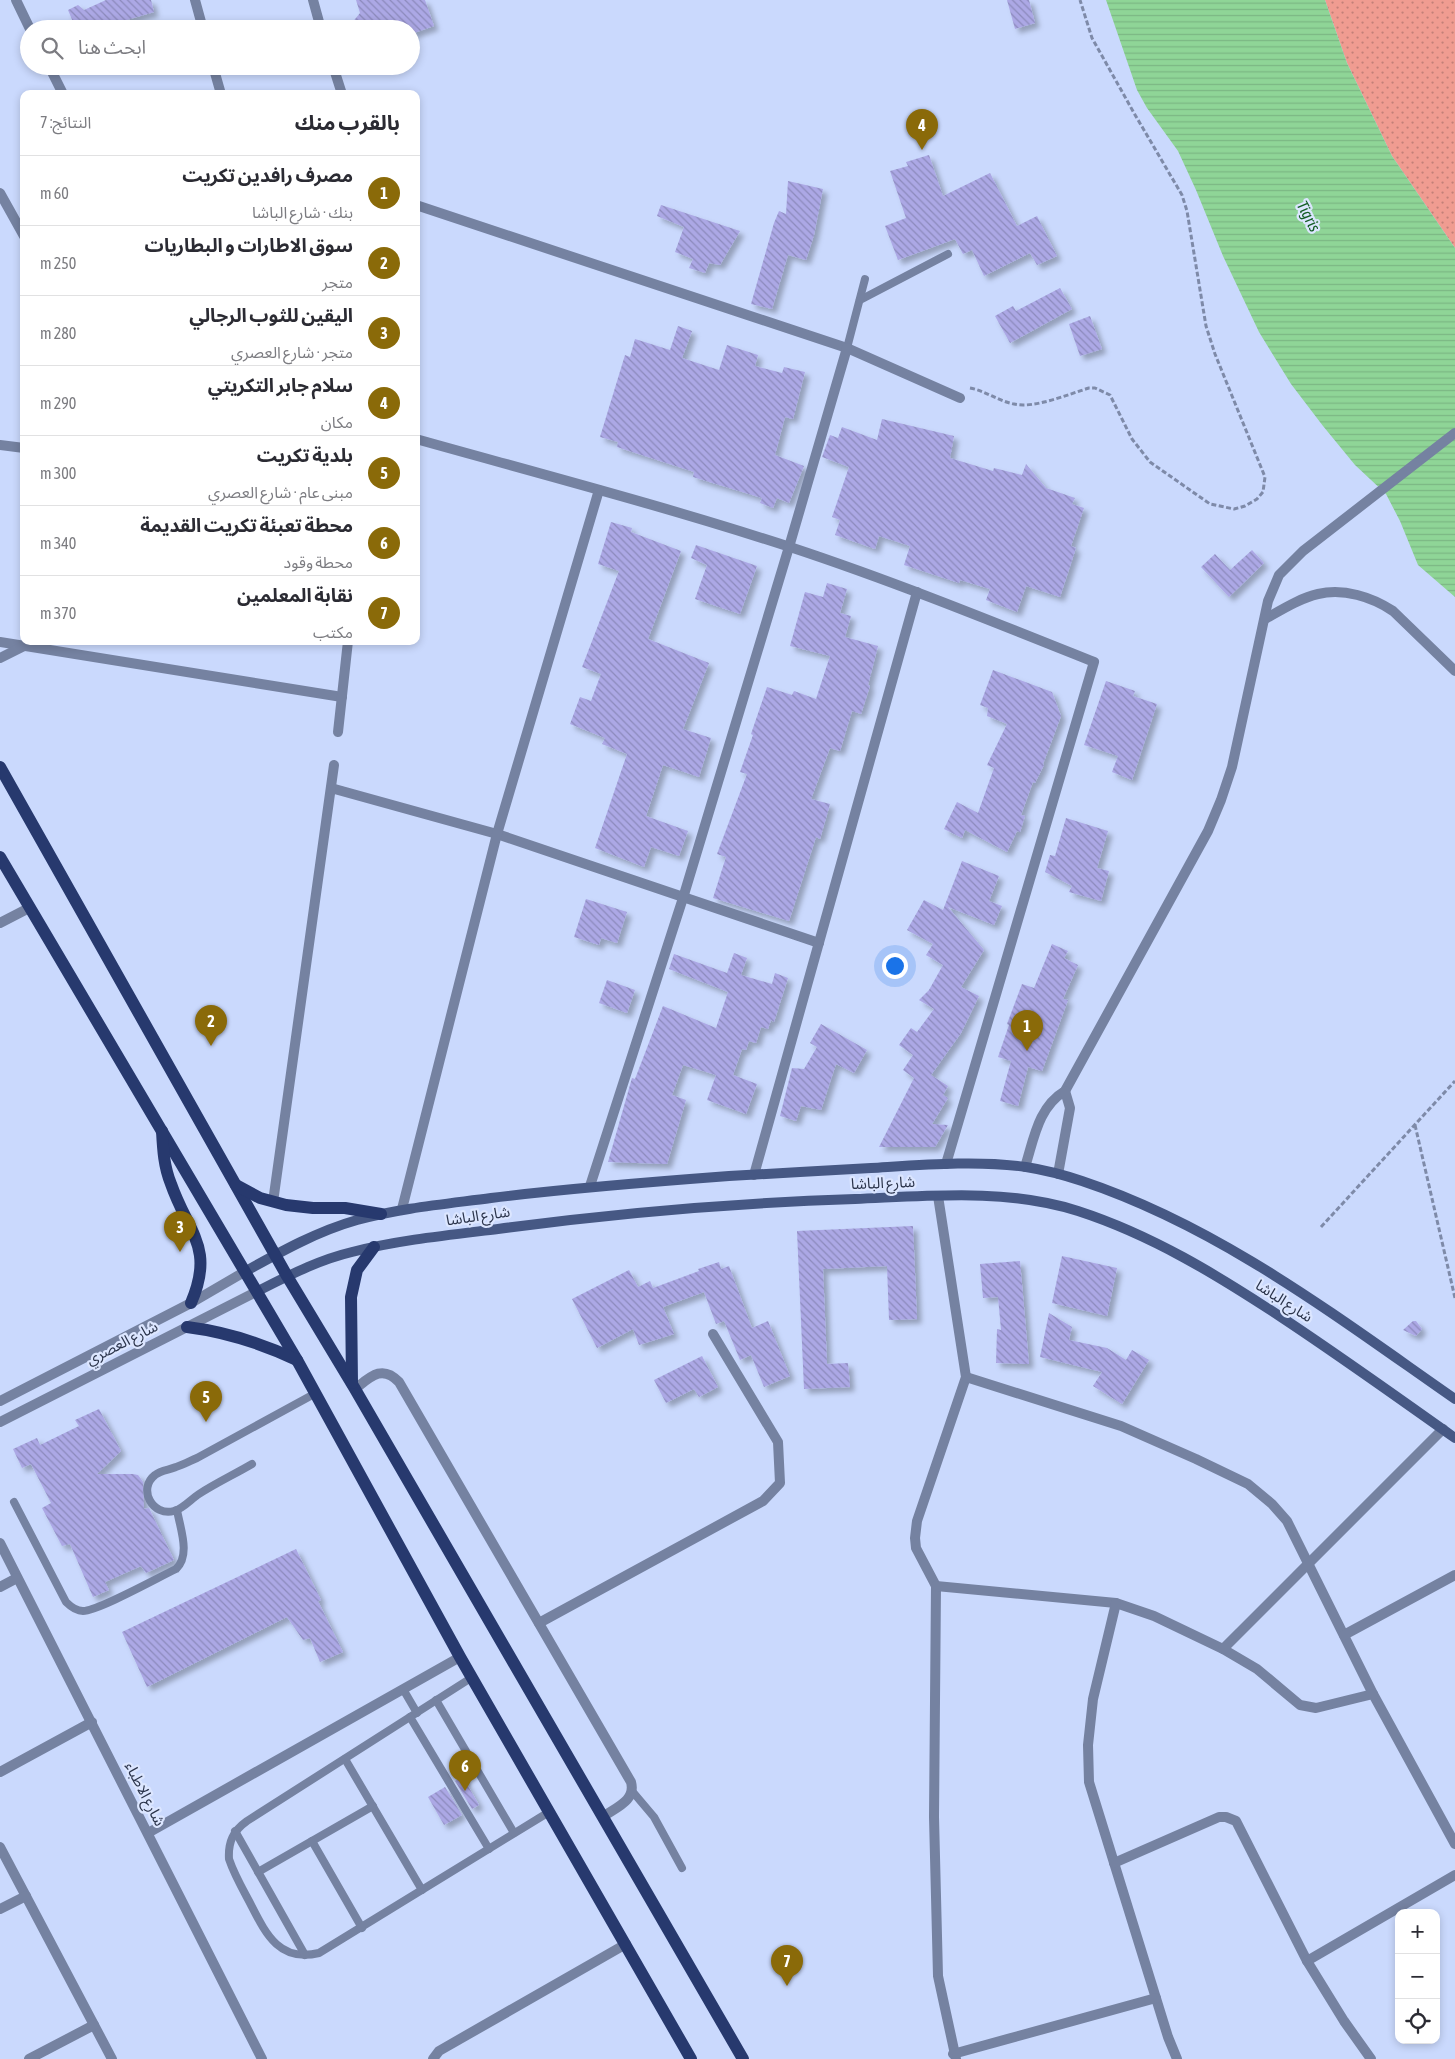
<!DOCTYPE html>
<html lang="ar">
<meta charset="utf-8">
<style>
body{margin:0;font-family:"Asap Condensed","Noto Sans Arabic",sans-serif;background:#f7f7f7;color:#2b2b33;direction:rtl}
.controls{position:absolute;right:15px;bottom:15px;display:grid;overflow:hidden;border-radius:10px;box-shadow:0 2px 8px #0003}
.controls button{width:45px;height:45px;display:grid;place-items:center;padding:0;border:0;border-bottom:1px solid #e1e1e2;background:#fff;color:#2b2b33;font:25px sans-serif}
.you{position:absolute;left:894px;top:965px;width:18px;height:18px;margin:-12px;border:4px solid #fff;border-radius:50%;background:#1a73e8;box-shadow:0 0 0 8px #1a73e833}
.badge{display:grid;place-items:center;width:32px;height:32px;border-radius:50%;background:#8a6a09;color:#fff;font-size:16px;font-weight:700}
.pin{position:absolute;translate:-50% -41px;filter:drop-shadow(0 1px 2px #0008)}
.pin::after{content:'';position:absolute;top:26px;width:18px;height:15px;background:inherit;clip-path:polygon(0 0,100% 0,50% 100%)}
.list{margin:0;padding:0;list-style:none}
h2{display:flex;justify-content:space-between;align-items:center;height:65px;margin:0;padding:0 20px;font-size:21px}
h2 small{font-size:16px;font-weight:400;color:#7c7c81}
.list li{display:grid;grid-template-columns:32px 1fr auto;gap:15px;align-items:center;box-sizing:border-box;height:70px;padding:0 20px;border-top:1px solid #e1e1e2}
.list b{display:block;font-size:19px;white-space:nowrap}
.list p{margin:0;font-size:16px;white-space:nowrap;color:#7c7c81}
.list em{font-size:16px;font-style:normal;color:#7c7c81}
.icon{flex:none;width:28px;height:28px;fill:none;stroke:currentColor;stroke-width:2;stroke-linecap:round;stroke-linejoin:round}
.map{position:relative;flex:none;width:1455px;height:2059px;overflow:hidden;direction:ltr}
.search{position:absolute;background:#fff;box-shadow:0 2px 8px #0003;left:20px;top:20px;width:400px;height:55px;display:flex;align-items:center;gap:12px;box-sizing:border-box;padding:0 18px;border-radius:28px;color:#7c7c81;font-size:19px}
.panel{position:absolute;background:#fff;box-shadow:0 2px 8px #0003;left:20px;top:90px;width:400px;height:555px;border-radius:10px;direction:rtl}
.map>svg:first-child{display:block}
.grass{fill:url(#grass-dots)}
.water{fill:url(#water-rules)}
.building{fill:url(#building-back-hatch);filter:url(#shadow)}
.lines{fill:none;stroke-linecap:round;stroke-linejoin:round}
.path{stroke:#7e8aa8;stroke-width:3;stroke-dasharray:5 2.5;stroke-linecap:butt}
.lane{stroke:#7582a1;stroke-width:8}
.street{stroke:#7582a1;stroke-width:10}
.secondary{stroke:#465884;stroke-width:10}
.primary{stroke:#27396e;stroke-width:12}
.labels{text-anchor:middle;stroke-width:4.5;stroke-linejoin:round;paint-order:stroke}
.street-label{font-size:15px;fill:#2b344b;stroke:#dce6ff}
.water-label{font-size:16px;font-style:italic;fill:#145e26;stroke:#dce6ff}
</style>
<div class="map">
<svg width="1455" height="2059" viewBox="0 0 1455 2059">
<defs>
<pattern id="grass-dots" width="8" height="8" patternUnits="userSpaceOnUse" patternTransform="scale(1.25)"><rect width="8" height="8" fill="#f09c91"/><path d="M2 2h.1M6 6h.1" fill="none" stroke="#c38078" stroke-width="1.8" stroke-linecap="round"/></pattern>
<pattern id="water-rules" width="6" height="5" patternUnits="userSpaceOnUse" patternTransform="scale(1.25)"><rect width="6" height="5" fill="#8fd597"/><path d="M0 2.5h6" fill="none" stroke="#7cb784"/></pattern>
<pattern id="building-back-hatch" width="6" height="6" patternUnits="userSpaceOnUse" patternTransform="scale(1.25)"><rect width="6" height="6" fill="#aca8e5"/><path d="M-1 5l2 2M0 0l6 6M5-1l2 2" fill="none" stroke="#8c8abc"/></pattern>
<filter id="shadow"><feDropShadow dx="4.5" dy="4.5" stdDeviation="2.5" flood-color="#0004"/></filter>
</defs>
<rect width="100%" height="100%" fill="#cad9fd"/>
<!-- grass -->
<polygon class="grass" points="1325,0 1455,0 1455,248 1392,156 1347,63"/>
<!-- water -->
<polygon class="water" points="1106,0 1325,0 1347,63 1392,156 1455,248 1455,597 1418,565 1400,521 1386,494 1355,465 1323,426 1291,384 1259,332 1223,256 1196,190 1178,151 1147,108 1137,90"/>
<!-- building -->
<g class="building">
<polygon points="106,0 151,0 154,12 113,24 115,29 76,29 68,10 78,5 84,10"/>
<polygon points="356,0 425,0 434,26 411,34 411,29 347,29 360,13"/>
<polygon points="1007,0 1029,0 1035,23 1015,29"/>
<polygon points="929,155 943,196 990,173 1017,226 1037,216 1057,256 1037,265 1030,253 984,276 972,250 963,254 955,239 898,260 885,226 906,218 890,171 908,166 906,162"/>
<polygon points="788,181 823,189 814,235 806,260 788,255 772,309 751,304 774,223 779,211 786,214"/>
<polygon points="661,205 740,231 720,265 709,263 705,273 689,268 693,259 675,252 684,227 657,216"/>
<polygon points="1060,288 1072,309 1010,343 995,316 1013,306 1016,311"/>
<polygon points="1090,316 1102,349 1080,356 1069,324"/>
<polygon points="678,326 692,331 682,358 719,370 727,345 758,355 755,366 782,373 784,367 805,372 793,419 785,417 775,455 804,466 789,503 777,498 773,508 760,503 762,498 693,477 694,472 617,447 618,442 600,437 625,355 630,357 635,339 670,350"/>
<polygon points="882,419 954,436 950,458 993,471 994,468 1022,475 1026,464 1046,488 1075,498 1072,504 1084,508 1071,546 1076,548 1060,597 1026,586 1017,612 986,600 990,589 960,580 959,583 904,565 910,546 879,536 875,549 835,535 840,520 832,517 849,467 822,457 830,435 838,438 842,427 877,440"/>
<polygon points="611,522 632,528 631,532 681,551 648,639 709,663 683,729 711,738 699,777 663,765 646,816 688,831 679,856 651,847 644,867 595,848 627,754 602,744 605,738 570,724 580,697 591,701 601,674 582,667 619,571 598,564"/>
<polygon points="696,545 757,566 740,614 695,599 707,565 691,558"/>
<polygon points="1252,550 1264,563 1229,597 1201,567 1215,554 1230,570"/>
<polygon points="827,583 847,589 840,613 851,616 845,637 878,646 868,685 870,686 861,714 852,711 840,751 830,748 811,799 830,804 820,839 816,837 789,921 713,898 726,857 717,854 747,774 740,772 753,735 751,734 767,687 792,695 794,691 816,699 830,656 790,646 805,592 823,597"/>
<polygon points="993,670 1052,692 1061,716 1043,764 1044,765 1035,783 1033,782 1021,815 1025,816 1020,832 1017,831 1007,852 965,830 962,838 944,829 957,802 978,813 994,768 987,765 1007,724 987,716 988,708 980,705"/>
<polygon points="1106,681 1135,691 1133,696 1157,704 1132,780 1112,772 1118,756 1084,745"/>
<polygon points="1066,818 1108,831 1097,868 1109,871 1101,901 1069,892 1072,886 1045,872 1050,855 1055,856"/>
<polygon points="962,861 999,876 989,901 1002,906 994,925 948,907 984,950 961,987 979,996 961,1033 931,1075 948,1086 943,1095 948,1098 932,1124 948,1125 935,1147 879,1147 914,1078 903,1070 913,1055 899,1045 911,1028 917,1032 934,1009 919,1000 929,990 943,965 926,955 933,944 907,930 924,900 943,910"/>
<polygon points="586,899 627,912 617,943 601,938 599,945 574,937"/>
<polygon points="1052,944 1068,951 1064,958 1078,965 1063,999 1068,1000 1042,1071 1028,1067 1018,1106 1000,1101 1011,1061 998,1057 1009,1025 1007,1024 1022,984 1034,988"/>
<polygon points="734,953 747,958 741,975 772,984 775,973 788,978 774,1022 771,1020 768,1029 761,1027 756,1043 749,1041 746,1050 742,1049 733,1075 757,1084 746,1114 707,1100 716,1075 683,1065 672,1095 686,1100 667,1164 608,1162 632,1078 635,1079 663,1006 716,1028 728,992 669,969 674,954 727,973"/>
<polygon points="607,980 635,990 627,1013 599,1003"/>
<polygon points="821,1024 867,1050 854,1073 836,1064 821,1110 801,1106 796,1121 780,1116 792,1068 804,1069 817,1047 810,1043"/>
<polygon points="913,1226 917,1319 889,1320 887,1266 823,1269 827,1364 848,1363 850,1387 804,1389 797,1231"/>
<polygon points="1062,1256 1117,1268 1107,1316 1052,1303"/>
<polygon points="1020,1261 1029,1364 996,1363 997,1329 1001,1330 998,1297 983,1298 980,1264"/>
<polygon points="719,1262 721,1269 729,1266 752,1328 768,1321 790,1376 764,1387 751,1355 740,1360 724,1321 716,1324 704,1292 663,1307 674,1334 639,1345 633,1329 597,1348 572,1299 629,1270 638,1287 650,1281 653,1288 699,1271 698,1269"/>
<polygon points="1049,1313 1072,1327 1069,1340 1107,1348 1126,1360 1132,1350 1149,1360 1122,1404 1093,1386 1102,1372 1040,1357"/>
<polygon points="1413,1321 1416,1321 1422,1329 1416,1336 1403,1330"/>
<polygon points="702,1356 718,1387 699,1397 694,1389 666,1403 654,1380"/>
<polygon points="99,1409 121,1451 97,1474 133,1474 138,1475 141,1479 143,1482 144,1509 149,1508 150,1510 174,1560 146,1573 141,1566 105,1582 109,1590 93,1597 70,1544 62,1546 42,1508 51,1503 31,1464 22,1468 13,1449 37,1438 40,1445 79,1426 75,1420"/>
<polygon points="296,1549 321,1600 318,1601 343,1652 320,1662 310,1638 303,1640 287,1617 147,1687 122,1632"/>
<polygon points="463,1777 479,1805 472,1809 455,1781"/>
<polygon points="445,1787 462,1815 444,1825 428,1797"/>
</g>
<g class="lines">
<!-- path -->
<g class="path">
<path d="M970 388C986 391 998 401 1014 404 1034 409 1069 394 1089 388H1095L1110 395 1132 439 1150 462 1210 504 1234 509 1245 506 1257 499 1263 492 1265 477 1215 354 1206 326 1187 211 1182 195 1134 113 1092 38 1080 0"/>
<polyline points="1415,1125 1455,1298"/>
<polyline points="1321,1227 1455,1081"/>
</g>
<!-- lane -->
<g class="lane">
<polyline points="860,300 948,254"/>
<polyline points="847,348 865,279"/>
<path d="M252 1464C235 1474 216 1483 199 1494 191 1499 183 1509 174 1511 153 1517 137 1489 155 1475 161 1470 169 1470 176 1467 183 1465 190 1461 197 1458L316 1393"/>
<path d="M14 1502 66 1602C71 1607 76 1611 83 1611 98 1611 159 1577 176 1569 191 1555 180 1528 177 1510"/>
<path d="M471 1678 247 1821C233 1831 228 1842 229 1859 234 1874 242 1888 249 1901 265 1932 278 1963 319 1953L549 1812"/>
<polyline points="403,1689 417,1713"/>
<polyline points="436,1700 514,1833"/>
<polyline points="410,1717 489,1849"/>
<polyline points="345,1759 422,1890"/>
<polyline points="632,1791 654,1817 682,1868"/>
<polyline points="235,1831 305,1955"/>
<polyline points="312,1841 362,1928"/>
<polyline points="258,1872 373,1806"/>
</g>
<!-- street -->
<g class="street">
<polyline points="16,0 30,29"/>
<polyline points="195,0 203,29"/>
<polyline points="313,0 321,29"/>
<polyline points="49,66 63,94"/>
<polyline points="213,66 221,94"/>
<polyline points="333,66 342,94"/>
<polyline points="0,193 24,236"/>
<polyline points="416,205 847,348 960,398"/>
<path d="M416 439C541 474 667 507 790 547 893 581 994 622 1094 662L946 1164"/>
<polyline points="0,445 24,448"/>
<path d="M1265 619C1281 610 1300 598 1318 594 1344 588 1372 597 1393 611L1455 671"/>
<polyline points="0,642 342,697"/>
<polyline points="0,658 24,646"/>
<polyline points="338,732 348,641"/>
<polyline points="331,788 497,834 819,943"/>
<polyline points="0,923 29,908"/>
<path d="M1025 1167C1034 1139 1038 1107 1065 1091L1208 831 1221 800 1232 767 1268 601 1279 575 1303 551 1455 433"/>
<polyline points="1058,1174 1070,1108 1065,1091"/>
<polyline points="754,1175 917,592"/>
<polyline points="590,1186 683,898 789,547 847,348"/>
<polyline points="938,1196 966,1377 917,1521 915,1538 916,1548 936,1586 934,1817 938,1976 956,2059"/>
<polyline points="273,1202 334,765"/>
<polyline points="402,1209 497,834 599,490"/>
<polyline points="966,1377 1121,1426 1196,1459 1248,1484 1272,1504 1287,1521 1373,1694"/>
<path d="M355 1389C370 1377 382 1364 399 1382L631 1782C636 1800 617 1807 604 1816"/>
<polyline points="0,1401 191,1303 246,1271"/>
<polyline points="0,1422 258,1291"/>
<polyline points="0,1543 262,2059"/>
<polyline points="936,1586 1116,1603 1154,1616 1223,1649 1257,1669 1300,1705 1316,1708 1373,1694 1455,1844"/>
<polyline points="0,1587 17,1578"/>
<polyline points="1116,1603 1093,1699 1088,1745 1089,1782 1168,2037 1177,2059"/>
<polyline points="539,1623 763,1501 780,1483 778,1442 713,1334"/>
<polyline points="1344,1635 1455,1575"/>
<polyline points="1223,1649 1443,1429"/>
<polyline points="0,1772 92,1722"/>
<polyline points="148,1833 460,1657"/>
<polyline points="0,1847 112,2059"/>
<polyline points="1114,1863 1219,1817 1226,1817 1236,1821 1307,1961 1344,2021 1371,2059"/>
<polyline points="0,1909 26,1896"/>
<polyline points="1307,1961 1455,1875"/>
<polyline points="953,2054 1156,1998"/>
<polyline points="29,2059 94,2025"/>
<polyline points="433,2059 439,2051 626,1944"/>
</g>
<!-- secondary -->
<g class="secondary">
<path d="M246 1271C282 1251 318 1231 357 1220 401 1208 446 1204 491 1198 570 1188 649 1182 729 1176 776 1173 824 1171 871 1168 920 1165 978 1160 1026 1167 1045 1170 1064 1175 1082 1181 1220 1227 1337 1317 1455 1399"/>
<path d="M258 1291C288 1276 318 1260 352 1252 399 1240 449 1235 498 1229 616 1213 735 1203 855 1199 928 1196 1007 1188 1078 1211 1152 1235 1217 1275 1281 1317 1340 1356 1397 1397 1455 1438"/>
</g>
<!-- primary -->
<g class="primary">
<polyline points="0,767 287,1276 355,1389 743,2059"/>
<polyline points="0,857 297,1360 460,1657 691,2059"/>
<path d="M162 1131C163 1150 164 1167 171 1184 188 1233 215 1247 191 1303"/>
<polyline points="236,1185 260,1198 286,1205 313,1208 345,1208 381,1214"/>
<path d="M187 1327C227 1332 261 1343 297 1360"/>
<polyline points="352,1383 351,1297 357,1270 374,1247"/>
</g>
</g>
<g class="labels">
<!-- street labels -->
<g class="street-label">
<text transform="translate(883 1183) rotate(-2)" y="5">شارع الباشا</text>
<text transform="translate(478 1216) rotate(-8)" y="5">شارع الباشا</text>
<text transform="translate(1284 1301) rotate(33)" y="5">شارع الباشا</text>
<text transform="translate(122 1343) rotate(-27)" y="5">شارع العصري</text>
<text transform="translate(145 1794) rotate(63)" y="5">شارع الاطباء</text>
</g>
<!-- water labels -->
<g class="water-label">
<text transform="translate(1309 216) rotate(62)" y="6">Tigris</text>
</g>
</g>
</svg>
<div class="controls">
<button>+</button>
<button>−</button>
<button><svg class="icon" aria-label="locate" viewBox="0 0 24 24"><circle cx="12" cy="12" r="6"/><path d="M12 2v4M12 18v4M2 12h4M18 12h4"/></svg></button>
</div>
<div class="you"></div>
<div class="pin badge" style="left:1027px;top:1051px">1</div>
<div class="pin badge" style="left:211px;top:1046px">2</div>
<div class="pin badge" style="left:180px;top:1252px">3</div>
<div class="pin badge" style="left:922px;top:150px">4</div>
<div class="pin badge" style="left:206px;top:1422px">5</div>
<div class="pin badge" style="left:465px;top:1791px">6</div>
<div class="pin badge" style="left:787px;top:1986px">7</div>
<div class="search"><svg class="icon" aria-label="search" viewBox="0 0 24 24"><circle cx="10" cy="10" r="6"/><path d="M15 15l6 6"/></svg>ابحث هنا</div>
<section class="panel">
<h2>بالقرب منك<small>النتائج: 7</small></h2>
<ul class="list">
<li><span class="badge">1</span><div><b>مصرف رافدين تكريت</b><p>بنك · شارع الباشا</p></div><em>60 m</em></li>
<li><span class="badge">2</span><div><b>سوق الاطارات و البطاريات</b><p>متجر</p></div><em>250 m</em></li>
<li><span class="badge">3</span><div><b>اليقين للثوب الرجالي</b><p>متجر · شارع العصري</p></div><em>280 m</em></li>
<li><span class="badge">4</span><div><b>سلام جابر التكريتي</b><p>مكان</p></div><em>290 m</em></li>
<li><span class="badge">5</span><div><b>بلدية تكريت</b><p>مبنى عام · شارع العصري</p></div><em>300 m</em></li>
<li><span class="badge">6</span><div><b>محطة تعبئة تكريت القديمة</b><p>محطة وقود</p></div><em>340 m</em></li>
<li><span class="badge">7</span><div><b>نقابة المعلمين</b><p>مكتب</p></div><em>370 m</em></li>
</ul>
</section>
</div>
